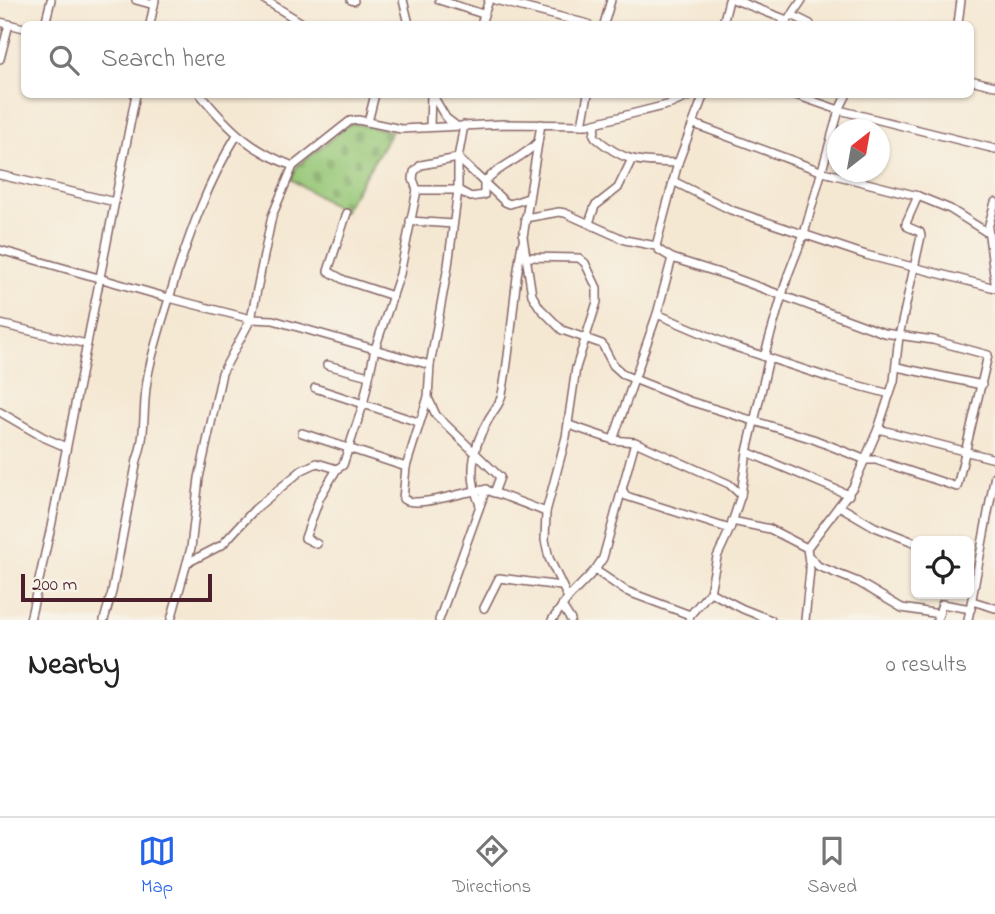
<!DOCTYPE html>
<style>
body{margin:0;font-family:"Indie Flower",sans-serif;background:#f6f6f6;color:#222}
.controls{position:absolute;right:21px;bottom:21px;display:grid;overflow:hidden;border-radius:10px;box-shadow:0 2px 5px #0004}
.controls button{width:63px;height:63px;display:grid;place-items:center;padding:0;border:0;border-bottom:2px solid #e0e0e0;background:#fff;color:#222;font:35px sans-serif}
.compass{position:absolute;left:827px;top:119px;width:63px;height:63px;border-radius:50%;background:#fff;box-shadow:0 2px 5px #0004;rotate:31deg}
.scale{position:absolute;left:21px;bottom:18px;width:191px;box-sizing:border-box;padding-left:7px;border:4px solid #4a1f2b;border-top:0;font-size:19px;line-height:24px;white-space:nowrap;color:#4a1f2b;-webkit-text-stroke:5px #f7f3e8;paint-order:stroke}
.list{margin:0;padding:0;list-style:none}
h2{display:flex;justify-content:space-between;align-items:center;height:91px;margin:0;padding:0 28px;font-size:30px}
h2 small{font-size:23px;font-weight:400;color:#767676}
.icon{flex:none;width:38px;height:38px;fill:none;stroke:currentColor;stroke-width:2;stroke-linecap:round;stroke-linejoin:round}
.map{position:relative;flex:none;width:995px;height:620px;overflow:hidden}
.search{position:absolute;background:#fff;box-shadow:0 2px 5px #0004;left:21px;right:21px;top:21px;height:77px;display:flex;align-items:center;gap:18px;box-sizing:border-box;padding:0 24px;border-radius:10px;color:#767676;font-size:26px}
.sheet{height:196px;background:#fff}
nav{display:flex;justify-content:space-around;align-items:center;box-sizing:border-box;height:98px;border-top:2px solid #e0e0e0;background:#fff;font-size:19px;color:#767676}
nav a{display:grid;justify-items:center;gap:4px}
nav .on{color:#2563eb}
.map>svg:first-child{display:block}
.cemetery{fill:url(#cemetery-stones);stroke:#707351;stroke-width:2}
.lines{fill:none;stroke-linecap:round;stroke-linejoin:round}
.street-casing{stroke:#866566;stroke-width:10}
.street{stroke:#fff;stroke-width:7}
</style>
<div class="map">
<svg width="995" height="620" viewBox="0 0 995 620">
<defs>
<pattern id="cemetery-stones" width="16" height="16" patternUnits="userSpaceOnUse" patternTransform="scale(1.75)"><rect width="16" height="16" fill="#96c777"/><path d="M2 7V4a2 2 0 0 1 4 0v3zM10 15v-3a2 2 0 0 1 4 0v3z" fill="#83aa67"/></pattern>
</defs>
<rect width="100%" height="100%" fill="#f7f3e8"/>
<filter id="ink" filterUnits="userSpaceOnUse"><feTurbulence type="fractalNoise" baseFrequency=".0143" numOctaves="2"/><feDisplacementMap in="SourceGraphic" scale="14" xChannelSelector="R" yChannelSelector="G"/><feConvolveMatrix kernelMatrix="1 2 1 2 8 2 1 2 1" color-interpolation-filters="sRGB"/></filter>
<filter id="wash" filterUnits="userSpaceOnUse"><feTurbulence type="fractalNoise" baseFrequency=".00686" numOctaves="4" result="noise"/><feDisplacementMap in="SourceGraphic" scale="28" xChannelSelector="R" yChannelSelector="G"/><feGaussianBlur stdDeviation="1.57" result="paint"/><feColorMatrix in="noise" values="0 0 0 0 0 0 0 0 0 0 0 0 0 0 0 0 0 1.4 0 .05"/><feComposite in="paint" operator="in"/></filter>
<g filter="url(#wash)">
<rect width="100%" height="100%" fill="#f5e8d3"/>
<!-- cemetery -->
<polygon class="cemetery" points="351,123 392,131 343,212 291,179 297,166"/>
</g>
<g filter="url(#ink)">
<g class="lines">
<!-- street casing -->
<g class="street-casing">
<g id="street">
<polyline points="136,0 154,5"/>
<polyline points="265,0 302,23"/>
<polyline points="351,0 354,1"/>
<polyline points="403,0 409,24"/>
<polyline points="439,0 483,14"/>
<polyline points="495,0 588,24"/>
<polyline points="735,0 787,20"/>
<polyline points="792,15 810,24"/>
<polyline points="0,22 24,28"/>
<polyline points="45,24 51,0"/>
<polyline points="150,24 155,0"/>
<polyline points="481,24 489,0"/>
<polyline points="604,24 611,0"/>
<polyline points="723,24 729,0"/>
<polyline points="782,24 792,15 802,0"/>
<polyline points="958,24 961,0"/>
<polyline points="0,59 9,24"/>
<polyline points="970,80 995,86"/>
<path d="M200 94C230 130 250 150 293 166"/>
<polyline points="432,94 446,118 454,124"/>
<polyline points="793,94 839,110 995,149"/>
<polyline points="368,122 375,94"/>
<polyline points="541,124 523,237 532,295 540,308 562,330 602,344 613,365 624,375 689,401 813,439 866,460 876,460 957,487 988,355 933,340 884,333 729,276 672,258 659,250 656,246 678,163 704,94"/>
<path d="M596 124 594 135 596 138C627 164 639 161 678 163"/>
<polyline points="694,124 823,172 918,196 950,209 988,233"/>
<path d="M464 125 458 158V190L448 266 430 365 428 397 406 467 403 499C418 509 466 490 484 490 491 490 535 508 546 512"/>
<polyline points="582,125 588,94"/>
<polyline points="430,127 431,94"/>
<polyline points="458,158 505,202 510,204 528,198"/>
<polyline points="0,175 115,202"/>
<polyline points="673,181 731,210 866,255 995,288"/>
<path d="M417 190H458L471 197 484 195V182C500 165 522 159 538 142"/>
<polyline points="995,202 988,228 995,282"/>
<polyline points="347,213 328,271 344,280 393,296"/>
<polyline points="525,218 559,212 565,213 625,240 656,246"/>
<polyline points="410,221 453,224"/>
<polyline points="589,223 595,206 618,188 631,161"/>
<polyline points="0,250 169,298 251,319 273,320 430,365"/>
<polyline points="527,257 579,258 585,263 597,288 597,302 576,368 566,437 546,512 545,540 549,558 568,598"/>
<polyline points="657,314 732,346 830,378 890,394"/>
<polyline points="0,324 87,344"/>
<polyline points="764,357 788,275 804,234 839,110 847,94"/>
<polyline points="327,365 369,376"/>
<polyline points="897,367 982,385"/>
<polyline points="315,388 418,422"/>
<polyline points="428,398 436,415 500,477 494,493"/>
<polyline points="0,412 43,437 66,447"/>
<polyline points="569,425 613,440 635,442 729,484 741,495"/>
<polyline points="878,429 995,459"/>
<polyline points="302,433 406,467"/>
<polyline points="613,440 657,314 672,258"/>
<polyline points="747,452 849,495"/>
<polyline points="622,489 626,496 730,529"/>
<path d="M480 505C468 477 472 448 487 422 493 410 501 405 503 389 512 341 513 292 522 244"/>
<polyline points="839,506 875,527 916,543"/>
<polyline points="732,521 770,529 807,548 810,570 805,620"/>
<polyline points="317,544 305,538 320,497 337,469"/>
<polyline points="807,548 853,487 878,429 894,381 899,336 921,236 920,232 908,227 906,223 918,196"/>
<polyline points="811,558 818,566 858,582 902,608 939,614"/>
<polyline points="187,563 222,545 255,509 302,470 317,463 337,469 343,465 363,405 375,349 400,274 417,190 413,179 414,172 421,165 458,158"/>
<polyline points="595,570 626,591 690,615"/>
<polyline points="710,592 743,609 771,620"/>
<polyline points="972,601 995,608"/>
<polyline points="562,606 571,620"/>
<polyline points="484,608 499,578 561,586"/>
<polyline points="30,620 51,527 136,94"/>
<path d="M104 620 112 592 137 460C147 433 142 403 148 375 154 344 165 313 174 282 191 230 208 182 237 135"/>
<polyline points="171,620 191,548 199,478 219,387 222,373 251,319 272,216 293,166 350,121 358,120 401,129 503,124 587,125 671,104 694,94"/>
<polyline points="439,620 486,489"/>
<polyline points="552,620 568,598 595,570 603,558 635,442"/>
<polyline points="689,620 690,615 710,592 717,557 730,529 741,495 747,452 769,358"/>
<polyline points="937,620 942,604 971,609"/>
<polyline points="968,620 995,475"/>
</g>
</g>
<!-- street -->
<use href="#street" class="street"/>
</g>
</g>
</svg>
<div class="controls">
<button><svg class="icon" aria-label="locate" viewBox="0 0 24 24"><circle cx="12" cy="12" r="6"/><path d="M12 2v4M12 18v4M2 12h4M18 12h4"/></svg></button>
</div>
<svg class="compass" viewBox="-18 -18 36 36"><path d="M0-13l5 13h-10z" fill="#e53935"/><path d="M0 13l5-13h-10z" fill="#767676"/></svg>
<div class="scale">200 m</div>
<div class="search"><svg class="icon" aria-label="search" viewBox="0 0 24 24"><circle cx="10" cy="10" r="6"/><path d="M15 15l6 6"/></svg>Search here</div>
</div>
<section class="sheet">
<h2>Nearby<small>0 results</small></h2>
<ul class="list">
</ul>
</section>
<nav>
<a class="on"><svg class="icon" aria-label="map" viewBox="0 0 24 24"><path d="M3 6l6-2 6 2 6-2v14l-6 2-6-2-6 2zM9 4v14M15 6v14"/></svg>Map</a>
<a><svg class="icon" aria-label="directions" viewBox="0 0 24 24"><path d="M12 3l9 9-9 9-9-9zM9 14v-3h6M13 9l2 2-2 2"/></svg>Directions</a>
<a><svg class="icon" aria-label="saved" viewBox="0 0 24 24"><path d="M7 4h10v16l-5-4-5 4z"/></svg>Saved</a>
</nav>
